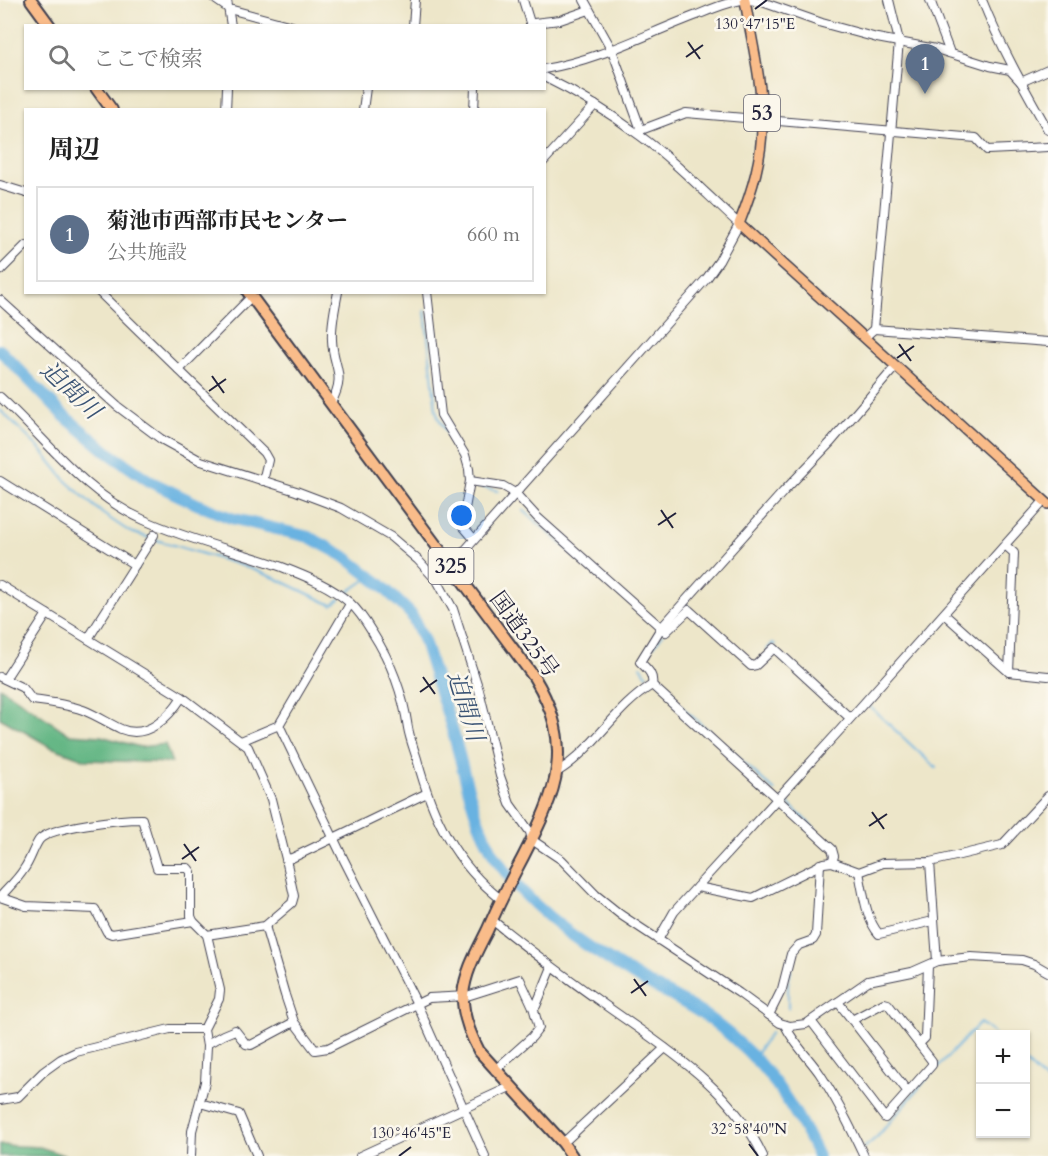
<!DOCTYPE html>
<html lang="ja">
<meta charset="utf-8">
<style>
body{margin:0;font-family:Cardo,"Noto Serif JP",serif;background:#f2f2f2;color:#222}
.controls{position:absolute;right:18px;bottom:18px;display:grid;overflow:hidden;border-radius:0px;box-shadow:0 2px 4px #0004}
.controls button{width:54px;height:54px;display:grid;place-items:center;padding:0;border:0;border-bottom:2px solid #e0e0e0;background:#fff;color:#222;font:30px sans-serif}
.you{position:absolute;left:462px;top:516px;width:21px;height:21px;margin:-15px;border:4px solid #fff;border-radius:50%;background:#1a73e8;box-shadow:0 0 0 9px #1a73e833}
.badge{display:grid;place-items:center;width:39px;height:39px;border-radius:50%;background:#1a73e8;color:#fff;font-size:20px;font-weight:700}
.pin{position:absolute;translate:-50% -50px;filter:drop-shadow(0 2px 3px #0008)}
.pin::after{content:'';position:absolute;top:32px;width:21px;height:18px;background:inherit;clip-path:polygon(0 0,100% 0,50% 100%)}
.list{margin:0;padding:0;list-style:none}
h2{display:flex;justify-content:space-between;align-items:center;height:78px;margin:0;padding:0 24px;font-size:26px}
h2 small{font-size:20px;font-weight:400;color:#767676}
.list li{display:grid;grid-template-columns:39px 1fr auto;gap:18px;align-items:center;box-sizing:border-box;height:96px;margin:0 12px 12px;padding:0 12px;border:2px solid #e0e0e0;border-radius:0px}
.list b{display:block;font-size:22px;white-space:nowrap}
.list p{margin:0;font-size:20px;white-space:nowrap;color:#767676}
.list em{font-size:20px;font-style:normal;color:#767676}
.icon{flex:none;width:33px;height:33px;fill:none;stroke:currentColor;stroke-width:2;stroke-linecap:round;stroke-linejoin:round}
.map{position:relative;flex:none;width:1048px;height:1156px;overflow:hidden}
.search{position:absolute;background:#fff;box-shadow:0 2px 4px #0004;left:24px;top:24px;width:522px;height:66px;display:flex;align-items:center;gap:15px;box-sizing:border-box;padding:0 21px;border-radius:0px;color:#767676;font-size:22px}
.panel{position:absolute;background:#fff;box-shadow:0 2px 4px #0004;left:24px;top:108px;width:522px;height:186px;border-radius:0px}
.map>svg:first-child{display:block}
.forest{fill:#64b684;stroke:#436c60;stroke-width:1.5}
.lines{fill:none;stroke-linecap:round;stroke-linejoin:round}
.stream{stroke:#69b2e1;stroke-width:2}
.river{stroke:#69b2e1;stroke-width:12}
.minor-casing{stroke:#403f50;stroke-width:10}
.major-casing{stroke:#403f50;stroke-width:12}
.highway-casing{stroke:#403f50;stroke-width:14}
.minor{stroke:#fff;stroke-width:8}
.major{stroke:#f9bc8a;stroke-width:9}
.highway{stroke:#f9bc8a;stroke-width:10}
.ticks{fill:none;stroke:#22223b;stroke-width:2}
.labels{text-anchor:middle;stroke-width:5;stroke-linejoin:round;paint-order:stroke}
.shield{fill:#fbf7ec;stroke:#636270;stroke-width:1.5}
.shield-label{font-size:21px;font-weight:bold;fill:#22223b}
.street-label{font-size:22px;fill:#22223b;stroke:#fbf7ec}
.water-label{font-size:24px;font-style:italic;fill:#3b5475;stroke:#fbf7ec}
.ticks-label{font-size:15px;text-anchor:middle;fill:#22223b;stroke:#fbf7ec;stroke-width:5;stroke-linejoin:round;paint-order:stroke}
</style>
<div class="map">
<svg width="1048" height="1156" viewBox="0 0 1048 1156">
<rect width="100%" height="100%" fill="#fbf7ec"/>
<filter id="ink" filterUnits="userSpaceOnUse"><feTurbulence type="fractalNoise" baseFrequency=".0167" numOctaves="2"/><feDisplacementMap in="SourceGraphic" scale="12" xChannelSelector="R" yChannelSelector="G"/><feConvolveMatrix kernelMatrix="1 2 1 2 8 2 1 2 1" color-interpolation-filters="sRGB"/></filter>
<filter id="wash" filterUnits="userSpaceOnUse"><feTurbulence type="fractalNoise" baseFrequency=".008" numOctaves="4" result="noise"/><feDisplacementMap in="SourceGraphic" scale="24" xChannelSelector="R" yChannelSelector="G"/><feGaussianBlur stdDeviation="1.35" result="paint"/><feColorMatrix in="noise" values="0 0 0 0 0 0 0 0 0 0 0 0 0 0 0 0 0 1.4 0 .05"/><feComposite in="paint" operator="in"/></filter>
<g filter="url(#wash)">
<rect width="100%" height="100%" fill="#ede6c9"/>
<!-- forest -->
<g class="forest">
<polygon points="0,687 69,734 101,736 140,747 165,744 172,763 86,760 51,747 0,718"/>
<polygon points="0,1145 40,1147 66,1156 0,1156"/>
</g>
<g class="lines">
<!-- stream -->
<g class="stream">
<polyline points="425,310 436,410 439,419 449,436"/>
<polyline points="0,410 41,450 67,482 103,514 130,532 243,566 275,578 332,605 340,599"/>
<polyline points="473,485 498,491"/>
<polyline points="523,510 609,586"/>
<polyline points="344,595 371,576"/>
<polyline points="679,614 687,605 689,608"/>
<polyline points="654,646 663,634"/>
<polyline points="767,650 773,643 775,645"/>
<polyline points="641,666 647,675"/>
<polyline points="674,700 775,791"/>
<polyline points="867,704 936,768"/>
<polyline points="783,799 816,830"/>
<polyline points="822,895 824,873 828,866"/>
<polyline points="788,1008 788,984 791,970"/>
<polyline points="754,1057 771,1032"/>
<polyline points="1026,1063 1048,1083"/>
<polyline points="864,1148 877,1137 929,1076 980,1023 995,1034"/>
</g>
<!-- river -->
<path class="river" d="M0 350 63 415 109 453 151 482 199 505 231 518 309 537 344 556 380 584 405 608 411 614 424 641C433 672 444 702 453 732 467 781 475 834 508 875 542 918 589 948 635 976 661 991 689 1003 714 1022 763 1059 792 1101 818 1156"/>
</g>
</g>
<g filter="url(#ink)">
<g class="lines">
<!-- minor casing -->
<g class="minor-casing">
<g id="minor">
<polyline points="216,0 229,9 292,26"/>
<polyline points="227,0 231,26"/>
<polyline points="523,0 531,26"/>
<polyline points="584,0 612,50 641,130 640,133"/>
<polyline points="749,0 762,2 822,23 877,38 936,49 990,66 1010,70 1021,82"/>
<polyline points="930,0 950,53"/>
<path d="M982 0C1000 45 1024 88 1048 130"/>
<polyline points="413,26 415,0"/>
<polyline points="532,26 534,23 560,20 589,10"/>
<path d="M544 69C599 60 646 34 697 15 711 9 726 3 741 0"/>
<polyline points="1021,82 1048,70"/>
<polyline points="226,110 227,88"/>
<polyline points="363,110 366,88"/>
<polyline points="474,110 475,88"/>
<polyline points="641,130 686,113 976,138 987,150 1048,147"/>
<polyline points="544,161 595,105"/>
<polyline points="0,185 26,193"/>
<polyline points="0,271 26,245"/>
<polyline points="99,292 264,453 268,460 263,481"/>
<polyline points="427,292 441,415 465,455 469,469 470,481 462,525 474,539"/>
<polyline points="0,300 117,406 161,439 201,461 296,491 341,508 391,537 418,560 438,582 453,609 479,690 500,776 510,804 530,832 532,840 562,860 596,895 621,915 739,993 780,1023 790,1026 806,1024 868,981 912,972 937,961 971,957 1022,960 1034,964 1048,972"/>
<polyline points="874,329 1048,342"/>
<polyline points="865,337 874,329 899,41 889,0"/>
<polyline points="179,370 251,297"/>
<path d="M0 397C47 440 85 494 144 520 188 540 237 551 282 567 305 576 331 586 350 603 359 611 366 622 372 632 392 663 403 693 408 728 410 739 414 749 417 759 432 816 455 864 502 900"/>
<path d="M331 403C347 374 333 368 332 340 331 324 335 308 338 292"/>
<polyline points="0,481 135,565"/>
<polyline points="470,481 503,486 515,493 537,517 666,632 689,610 751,666 756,665 774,648 850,718"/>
<polyline points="1005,545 1014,553 1009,672"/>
<path d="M451 566 707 278 719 261 739 224C706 194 675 161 639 135 610 113 577 93 544 77"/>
<polyline points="0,585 182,697 248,747 271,799 286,859 294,896 292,903 265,926 207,935"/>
<polyline points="944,614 1009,672 1048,676"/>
<polyline points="88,639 154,535"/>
<path d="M0 677 23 688 32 700C49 702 66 704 83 710 96 715 108 723 121 729 147 740 169 717 182 697"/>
<polyline points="5,679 47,614"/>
<path d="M652 685C654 674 647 669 640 662L661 628 783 492 831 442 896 366"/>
<polyline points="652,685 832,849 834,856 832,862"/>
<polyline points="279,725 344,860 417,1004 485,1156"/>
<polyline points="241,741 279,725 350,604"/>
<path d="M557 772C593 751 615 707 652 685"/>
<polyline points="286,859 292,858 427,793"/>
<polyline points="930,862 937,961"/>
<path d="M859 872C863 891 866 920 879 934L933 921"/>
<polyline points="697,887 753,898 824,863 832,862 859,872 883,863 930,862 1002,845 1048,796"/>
<path d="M0 897C8 888 18 879 24 869 30 861 33 849 39 840 50 826 123 819 142 819L157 868H188L191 872V916L193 921 207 935 220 990 219 999 204 1029 207 1046 205 1082 192 1131 191 1156"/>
<polyline points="0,897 26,906 95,909 107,932 112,934 193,921"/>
<path d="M492 920C529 950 567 978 605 1005 664 1047 732 1088 763 1156"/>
<polyline points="265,926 285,995 294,1022 315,1050 328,1048 429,998 467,996 520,979 533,1007 539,1028 532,1037 495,1070"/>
<polyline points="658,940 674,912 683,902 840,730 1044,501"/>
<polyline points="838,1002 908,1092"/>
<polyline points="533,1007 536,1006 552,967"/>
<polyline points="769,1015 782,989 791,954 799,945 813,940 816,935 820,864"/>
<polyline points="811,1021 885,1118 932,1065 932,1061 888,1004 884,1003 852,1020"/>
<path d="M785 1025C793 1043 809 1058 820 1074 837 1100 851 1128 864 1156"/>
<polyline points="207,1044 223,1035 235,1030 246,1044 251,1045 294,1022"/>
<polyline points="919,1044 925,1038 928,966"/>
<polyline points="0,1100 18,1097 43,1072 61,1059 76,1052 170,1029 204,1029"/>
<polyline points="200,1103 239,1114 257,1156"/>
<polyline points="563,1143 665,1048"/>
<polyline points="360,1156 510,1087"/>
</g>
</g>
<!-- major casing -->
<g class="major-casing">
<path id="major" d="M745 0C751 39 762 80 762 120 763 157 752 191 739 224L1048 504"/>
</g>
<!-- highway casing -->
<g class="highway-casing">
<g id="highway">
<polyline points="31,0 50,26"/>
<polyline points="96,88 112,110"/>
<path d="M248 292 534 677C576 746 557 791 523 857 510 881 498 906 487 931 477 951 465 972 463 995 462 1015 470 1034 479 1051L563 1143 572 1156"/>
</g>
</g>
<!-- minor -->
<use href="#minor" class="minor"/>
<!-- major -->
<use href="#major" class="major"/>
<!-- highway -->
<use href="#highway" class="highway"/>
</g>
</g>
<!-- ticks -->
<path class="ticks" d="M755 9 767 0M688 42 700 59M686 57 703 45M899 344 911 361M897 358 914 346M212 376 224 393M209 391 226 379M661 510 673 528M658 525 676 513M423 677 435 694M420 692 437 680M872 812 884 829M869 826 887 814M184 844 196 861M182 859 199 847M634 979 646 996M631 993 648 981M749 1144 758 1156M399 1156 411 1147"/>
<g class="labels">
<!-- shield labels -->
<g class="shield">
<rect x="744" y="95" width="36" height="36" rx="4.5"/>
<rect x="428.5" y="548" width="45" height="36" rx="4.5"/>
</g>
<g class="shield-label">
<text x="762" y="120">53</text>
<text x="451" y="573">325</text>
</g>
<!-- street labels -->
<g class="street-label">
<text transform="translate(525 634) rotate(54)" y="8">国道325号</text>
</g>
<!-- water labels -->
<g class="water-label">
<text transform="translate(71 390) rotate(43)" y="8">迫間川</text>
<text transform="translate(466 706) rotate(73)" y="8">迫間川</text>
</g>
</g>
<g class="ticks-label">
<text x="755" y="29">130°47'15"E</text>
<text x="749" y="1134">32°58'40"N</text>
<text x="411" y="1138">130°46'45"E</text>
</g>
</svg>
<div class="controls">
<button>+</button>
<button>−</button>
</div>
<div class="you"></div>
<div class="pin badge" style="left:925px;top:94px;background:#5c6f8a">1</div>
<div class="search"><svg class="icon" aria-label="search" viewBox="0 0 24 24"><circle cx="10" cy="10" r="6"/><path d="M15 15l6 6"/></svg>ここで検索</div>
<section class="panel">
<h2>周辺<small></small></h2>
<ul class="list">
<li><span class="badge" style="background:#5c6f8a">1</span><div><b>菊池市西部市民センター</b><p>公共施設</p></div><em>660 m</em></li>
</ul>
</section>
</div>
